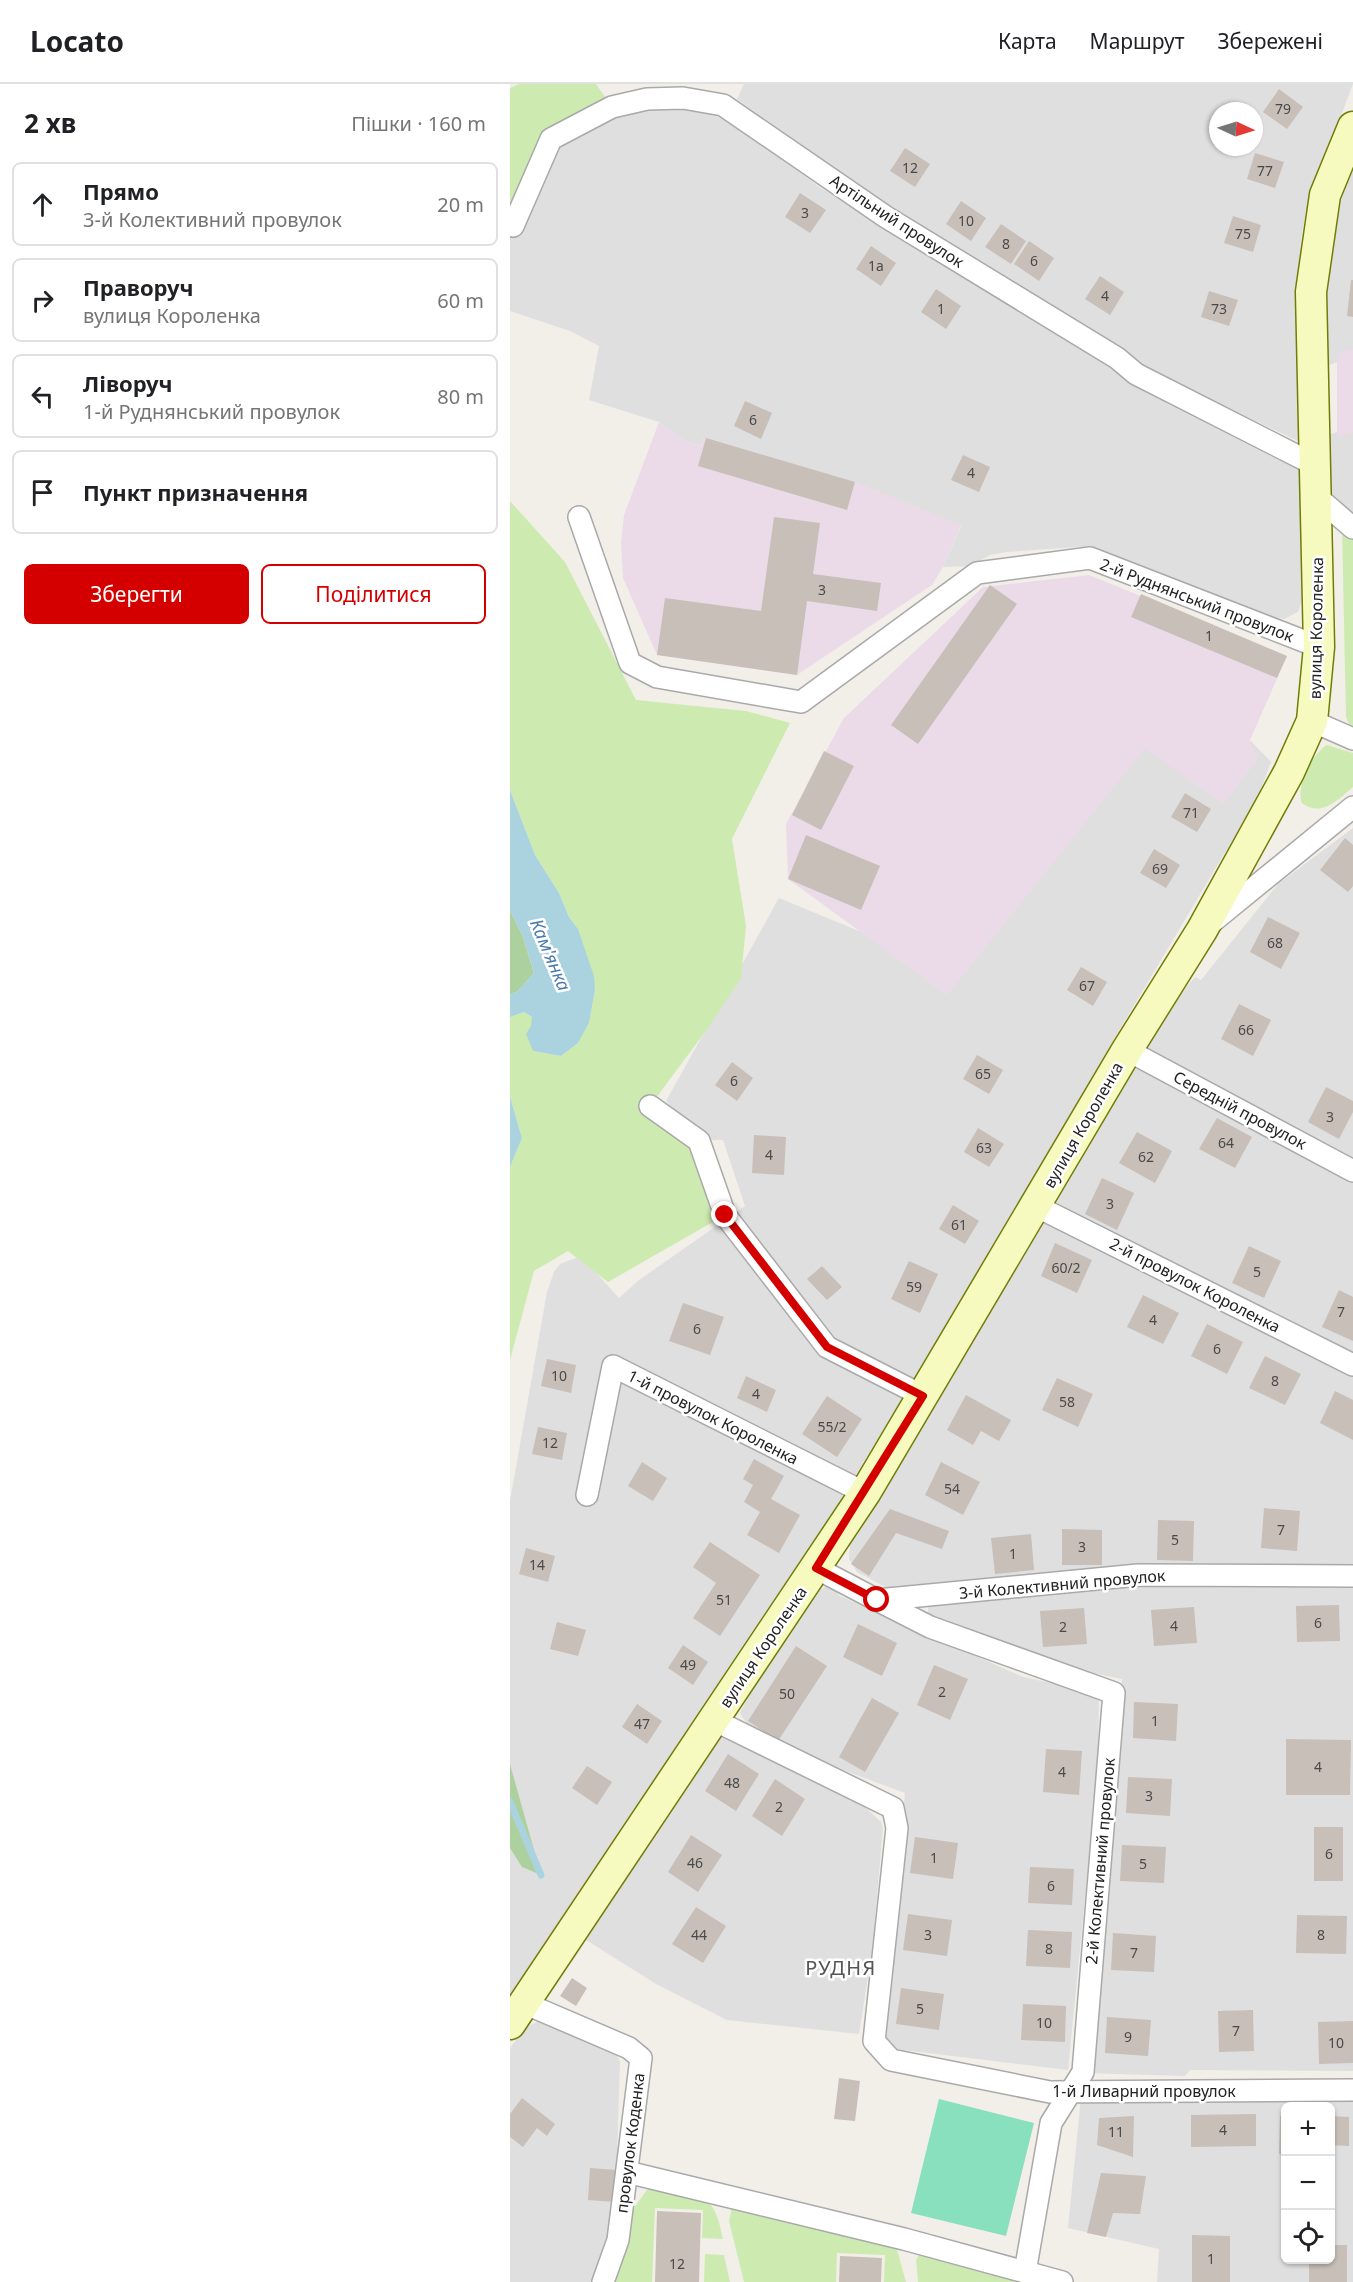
<!DOCTYPE html>
<html lang="uk">
<meta charset="utf-8">
<style>
body{margin:0;font-family:"Noto Sans",sans-serif;background:#f2f2f2;color:#202124}
.controls{position:absolute;right:18px;bottom:18px;display:grid;overflow:hidden;border-radius:9px;box-shadow:0 2px 4px #0004}
.controls button{width:54px;height:54px;display:grid;place-items:center;padding:0;border:0;border-bottom:2px solid #e0e0e0;background:#fff;color:#202124;font:30px sans-serif}
.compass{position:absolute;left:699px;top:18px;width:54px;height:54px;border-radius:50%;background:#fff;box-shadow:0 2px 4px #0004;rotate:94deg}
.stop{position:absolute;width:18px;height:18px;margin:-14px;border:4px solid #d40000;border-radius:50%;background:#fff}
.stop.end{background:#d40000;border-color:#fff;box-shadow:0 2px 6px #0008}
.list{margin:0;padding:0;list-style:none}
h2{display:flex;justify-content:space-between;align-items:center;height:78px;margin:0;padding:0 24px;font-size:26px}
h2 small{font-size:20px;font-weight:400;color:#757577}
.list li{display:grid;grid-template-columns:39px 1fr auto;gap:18px;align-items:center;box-sizing:border-box;height:84px;margin:0 12px 12px;padding:0 12px;border:2px solid #e0e0e0;border-radius:9px}
.list b{display:block;font-size:22px;white-space:nowrap}
.list p{margin:0;font-size:20px;white-space:nowrap;color:#757577}
.list em{font-size:20px;font-style:normal;color:#757577}
.actions{display:flex;gap:12px;padding:18px 24px}
.actions a{flex:1;padding:14px 0;border:2px solid #d40000;border-radius:9px;text-align:center;font-size:21px;color:#d40000}
.actions .main{background:#d40000;color:#fff}
.icon{flex:none;width:33px;height:33px;fill:none;stroke:currentColor;stroke-width:2;stroke-linecap:round;stroke-linejoin:round}
.map{position:relative;flex:none;width:843px;height:2198px;overflow:hidden}
header{display:flex;align-items:center;gap:36px;box-sizing:border-box;height:84px;padding:0 30px;background:#fff;border-bottom:2px solid #e0e0e0}
header strong{font-size:28px}
nav{display:flex;gap:33px;margin-inline-start:auto;font-size:21px}
main{display:flex}
aside{flex:1;background:#fff}
.map>svg:first-child{display:block}
.residential{fill:#e0dfdf;fill-rule:evenodd}
.industrial{fill:#ebdbe8}
.grass{fill:#cdebb0}
.forest{fill:#add19e}
.pitch{fill:#88e0be}
.water{fill:#aad3df}
.lines{fill:none;stroke-linecap:round;stroke-linejoin:round}
.stream{stroke:#aad3df;stroke-width:7}
.building{fill:#c7bfb8}
.street-casing{stroke:#a9a9a9;stroke-width:24}
.secondary-casing{stroke:#707d05;stroke-width:33}
.street{stroke:#fff;stroke-width:21}
.secondary{stroke:#f7fabf;stroke-width:30}
.route{stroke:#d40000;stroke-width:8}
.labels{text-anchor:middle;stroke-width:5;stroke-linejoin:round;paint-order:stroke}
.number-label{font-size:14px;fill:#4b4948}
.street-label{font-size:16px;fill:#222;stroke:#fff}
.water-label{font-size:18px;font-style:italic;fill:#4a7aab;stroke:#fff}
.quarter-label{font-size:20px;letter-spacing:1.5px;fill:#555;stroke:#fff}
</style>
<header>
<strong>Locato</strong>
<nav><a>Карта</a><a>Маршрут</a><a>Збережені</a></nav>
</header>
<main>
<aside>
<h2>2 хв<small>Пішки · 160 m</small></h2>
<ul class="list">
<li><svg class="icon" aria-label="ahead" viewBox="0 0 24 24"><path d="M12 20V5M6 11l6-6 6 6"/></svg><div><b>Прямо</b><p>3-й Колективний провулок</p></div><em>20 m</em></li>
<li><svg class="icon" aria-label="right" viewBox="0 0 24 24"><path d="M7 20v-9h11M14 6l5 5-5 5"/></svg><div><b>Праворуч</b><p>вулиця Короленка</p></div><em>60 m</em></li>
<li><svg class="icon" aria-label="left" viewBox="0 0 24 24"><path d="M17 20v-9H6M10 6l-5 5 5 5"/></svg><div><b>Ліворуч</b><p>1-й Руднянський провулок</p></div><em>80 m</em></li>
<li><svg class="icon" aria-label="arrive" viewBox="0 0 24 24"><path d="M6 21V4h12l-3 4 3 4H6"/></svg><div><b>Пункт призначення</b></div></li>
</ul>
<div class="actions"><a class="main">Зберегти</a><a>Поділитися</a></div>
</aside>
<div class="map">
<svg width="843" height="2198" viewBox="0 0 843 2198">
<rect width="100%" height="100%" fill="#f2efe9"/>
<!-- residential -->
<g class="residential">
<path d="M234 0H843L808 92 796 128 791 155 786 222 790 358 644 289 358 110 227 15ZM708 27H744V63H708Z"/>
<polygon points="130,20 174,22 200,29 227,42 308,102 612,288 614,295 638,310 790,387 793,512 788,528 774,535 758,533 581,462 497,468 480,471 461,482 433,483 451,442 193,354 190,362 175,357 149,338 79,316 89,262 60,247 0,227 0,138 52,45"/>
<polygon points="843,81 843,272 817,282 816,212 821,163 827,129"/>
<polygon points="843,342 843,435 821,411 818,351"/>
<polygon points="689,627 742,658 761,678 748,713 604,955 520,1105 301,1464 0,1911 0,1417 37,1208 44,1188 50,1180 71,1172 109,1214 129,1196 235,1122 213,1056 197,1056 190,1052 156,1017 269,814 349,847 384,760 638,657"/>
<polygon points="843,744 843,1482 460,1497 379,1505 347,1488 339,1475 340,1460 422,1328 661,922 685,893 691,896 768,800"/>
<polygon points="843,1497 843,1987 680,1986 675,1992 575,1989 612,1595 558,1584 487,1559 418,1530 418,1513 600,1498"/>
<polygon points="317,1502 330,1505 328,1511 513,1593 588,1609 589,1611 588,1683 558,1986 385,1965 373,1958 395,1709 333,1686 239,1643 230,1629 247,1597 311,1505"/>
<polygon points="218,1650 308,1700 342,1711 371,1738 373,1744 362,1868 349,1950 217,1936 146,1900 73,1854 211,1653"/>
<polygon points="27,1938 33,1938 105,1967 110,1978 105,2137 85,2198 0,2198 0,1964 15,1944"/>
<path d="M571 2013H843V2198H647L649 2165 558 2144ZM776 2022H820V2176H776Z"/>
</g>
<!-- industrial -->
<g class="industrial">
<polygon points="843,265 843,348 827,354 827,270"/>
<polygon points="149,338 175,357 190,362 193,353 196,354 345,398 451,441 433,483 422,501 287,591 147,571 113,494 111,460 114,431"/>
<polygon points="579,491 777,572 740,656 748,675 713,720 635,664 437,911 278,795 276,740 334,634 473,503"/>
</g>
<!-- grass -->
<g class="grass">
<polygon points="9,0 86,0 102,23 41,55 0,153 0,4"/>
<polygon points="0,417 55,478 126,616 236,627 280,639 222,755 236,842 231,894 198,944 140,1022 189,1057 215,1131 98,1198 58,1167 24,1187 0,1276 0,1083 12,1054 0,1013 0,933 14,928 22,933 23,967 51,972 68,959 79,939 85,906 68,845 59,833 49,809 25,771 0,706"/>
<polygon points="832,444 843,453 843,642 839,640 836,633"/>
<path d="M817 661 843 669V703C829 715 811 734 792 719 785 703 803 669 817 661Z"/>
<path d="M148 2103C191 2113 204 2106 213 2155L192 2154 193 2126 145 2124 142 2198H102L124 2124 137 2106Z"/>
<polygon points="222,2123 386,2162 396,2198 374,2198 375,2171 327,2169 326,2198 234,2198 219,2137"/>
<polygon points="410,2169 531,2198 408,2198 406,2176"/>
<polygon points="195,2170 214,2171 220,2198 194,2198"/>
</g>
<!-- forest -->
<g class="forest">
<polygon points="0,826 13,853 24,889 8,907 0,911"/>
<polygon points="0,1680 31,1791 12,1783 0,1764"/>
</g>
<!-- pitch -->
<polygon class="pitch" points="429,2015 524,2039 496,2152 401,2129"/>
<!-- water -->
<g class="water">
<polygon points="0,706 25,771 49,809 59,833 68,845 84,892 85,906 79,939 68,959 51,972 23,967 16,950 21,942 22,933 14,928 0,933 0,911 8,907 24,889 13,853 0,826"/>
<polygon points="0,1013 12,1054 0,1083"/>
</g>
<g class="lines">
<!-- stream -->
<polyline class="stream" points="0,1718 31,1791"/>
</g>
<!-- building -->
<g class="building">
<polygon points="769,5 793,23 777,45 753,28"/>
<polygon points="395,64 420,80 405,103 380,87"/>
<polygon points="745,69 774,78 765,104 737,95"/>
<polygon points="290,109 316,126 300,149 275,133"/>
<polygon points="451,117 476,134 461,157 436,140"/>
<polygon points="723,132 751,141 743,168 714,159"/>
<polygon points="491,140 516,157 501,180 475,163"/>
<polygon points="519,157 544,174 529,197 504,180"/>
<polygon points="361,162 386,179 371,202 346,185"/>
<polygon points="590,192 614,208 600,231 575,215"/>
<polygon points="841,196 843,196 843,233 837,232"/>
<polygon points="426,205 451,222 436,245 411,228"/>
<polygon points="699,207 728,216 719,242 691,233"/>
<polygon points="235,317 262,329 251,355 224,342"/>
<polygon points="196,354 345,398 337,426 188,382"/>
<polygon points="453,371 480,383 469,408 441,396"/>
<polygon points="264,433 310,439 303,490 371,499 367,527 297,517 287,591 147,571 155,514 251,527"/>
<polygon points="480,501 507,520 408,660 381,641"/>
<polygon points="631,510 777,572 767,594 621,533"/>
<polygon points="314,667 344,682 311,746 282,731"/>
<polygon points="675,709 701,725 687,748 661,733"/>
<polygon points="296,751 370,782 351,826 278,795"/>
<polygon points="835,754 843,761 843,802 838,808 810,786"/>
<polygon points="644,765 670,781 656,804 630,789"/>
<polygon points="758,833 790,849 771,885 740,868"/>
<polygon points="571,883 597,898 583,922 557,906"/>
<polygon points="729,920 761,936 743,972 711,955"/>
<polygon points="467,971 493,986 479,1010 453,995"/>
<polygon points="222,978 243,994 227,1017 205,1001"/>
<polygon points="816,1003 843,1017 843,1028 829,1055 798,1038"/>
<polygon points="707,1034 742,1053 725,1084 689,1065"/>
<polygon points="468,1044 494,1060 479,1083 454,1068"/>
<polygon points="627,1048 662,1067 645,1099 609,1079"/>
<polygon points="244,1051 276,1053 274,1091 242,1089"/>
<polygon points="592,1094 624,1109 607,1146 575,1130"/>
<polygon points="443,1121 469,1137 455,1160 429,1145"/>
<polygon points="545,1159 582,1176 567,1209 531,1192"/>
<polygon points="739,1162 771,1177 754,1214 722,1199"/>
<polygon points="399,1177 428,1190 410,1229 381,1215"/>
<polygon points="312,1182 332,1203 317,1216 297,1195"/>
<polygon points="829,1206 843,1213 843,1257 812,1243"/>
<polygon points="633,1211 669,1229 653,1260 617,1243"/>
<polygon points="173,1219 214,1233 200,1271 159,1257"/>
<polygon points="697,1240 733,1258 717,1290 681,1272"/>
<polygon points="755,1272 791,1290 775,1321 739,1304"/>
<polygon points="37,1275 66,1281 61,1309 31,1302"/>
<polygon points="236,1292 266,1306 257,1328 227,1314"/>
<polygon points="547,1294 583,1310 568,1343 532,1326"/>
<polygon points="825,1307 843,1316 843,1356 810,1339"/>
<polygon points="456,1311 501,1336 489,1357 471,1347 463,1361 437,1346"/>
<polygon points="317,1312 352,1335 327,1373 292,1350"/>
<polygon points="28,1343 57,1349 52,1376 22,1370"/>
<polygon points="244,1375 274,1392 261,1415 290,1431 269,1469 237,1451 250,1428 234,1418 243,1401 233,1395"/>
<polygon points="132,1378 157,1394 143,1417 118,1402"/>
<polygon points="431,1378 470,1398 453,1431 415,1411"/>
<polygon points="754,1424 790,1427 787,1467 751,1464"/>
<polygon points="380,1425 439,1447 432,1465 386,1449 359,1492 341,1480"/>
<polygon points="648,1436 684,1437 683,1477 647,1476"/>
<polygon points="552,1445 592,1446 592,1481 552,1481"/>
<polygon points="521,1450 524,1486 485,1490 481,1454"/>
<polygon points="200,1458 250,1491 210,1552 183,1534 206,1499 183,1483"/>
<polygon points="16,1464 45,1472 38,1498 9,1490"/>
<polygon points="829,1521 830,1557 787,1558 786,1522"/>
<polygon points="684,1523 687,1559 644,1562 641,1526"/>
<polygon points="574,1524 577,1560 533,1563 530,1527"/>
<polygon points="47,1538 76,1546 68,1572 40,1565"/>
<polygon points="348,1540 387,1559 372,1592 333,1573"/>
<polygon points="173,1561 198,1578 183,1601 158,1584"/>
<polygon points="286,1562 317,1582 268,1657 238,1637"/>
<polygon points="424,1581 458,1595 440,1636 407,1621"/>
<polygon points="362,1614 389,1629 355,1688 329,1673"/>
<polygon points="624,1618 668,1620 666,1657 623,1654"/>
<polygon points="127,1620 152,1637 137,1660 112,1643"/>
<polygon points="776,1655 841,1656 840,1711 776,1711"/>
<polygon points="536,1665 572,1667 569,1711 533,1708"/>
<polygon points="218,1670 249,1690 226,1727 195,1707"/>
<polygon points="77,1682 102,1698 87,1721 62,1704"/>
<polygon points="618,1693 662,1695 660,1732 616,1729"/>
<polygon points="265,1695 295,1715 272,1752 242,1732"/>
<rect x="804" y="1743" width="29" height="54"/>
<polygon points="181,1751 212,1771 188,1808 158,1788"/>
<polygon points="405,1753 448,1759 443,1795 400,1789"/>
<polygon points="612,1761 656,1763 654,1799 610,1797"/>
<polygon points="520,1783 564,1785 562,1821 518,1819"/>
<polygon points="186,1823 216,1842 193,1879 162,1860"/>
<polygon points="398,1830 442,1836 437,1872 393,1866"/>
<polygon points="787,1831 837,1832 836,1870 786,1869"/>
<polygon points="518,1846 562,1848 560,1884 516,1882"/>
<polygon points="603,1849 646,1852 644,1888 601,1886"/>
<polygon points="62,1894 77,1904 66,1922 50,1912"/>
<polygon points="391,1904 434,1910 429,1946 386,1940"/>
<polygon points="513,1920 556,1922 555,1958 511,1956"/>
<polygon points="743,1926 744,1967 709,1968 708,1927"/>
<polygon points="597,1933 641,1936 638,1972 595,1969"/>
<polygon points="843,1937 843,1979 809,1980 808,1938"/>
<polygon points="329,1994 350,1997 345,2037 324,2035"/>
<polygon points="12,2014 45,2040 37,2052 27,2044 13,2063 0,2053 0,2030"/>
<polygon points="746,2030 746,2062 681,2063 681,2031"/>
<polygon points="624,2032 623,2073 587,2061 589,2034"/>
<polygon points="770,2032 776,2032 776,2071 769,2070"/>
<polygon points="820,2032 839,2033 839,2062 820,2061"/>
<polygon points="80,2084 107,2086 105,2118 78,2116"/>
<polygon points="591,2089 636,2092 630,2130 603,2129 596,2153 577,2149"/>
<polygon points="147,2127 191,2129 189,2198 145,2198"/>
<polygon points="682,2151 720,2152 720,2198 682,2198"/>
<polygon points="820,2161 837,2161 837,2198 799,2198 799,2176 820,2176"/>
<polygon points="330,2172 372,2174 371,2198 329,2198"/>
</g>
<g class="lines">
<!-- street casing -->
<g class="street-casing">
<g id="street">
<polyline points="3,142 41,55 102,23 137,15 173,14 213,21 376,133 607,274 626,290 805,381"/>
<polyline points="807,413 843,444"/>
<polyline points="69,433 120,579 147,593 291,618 467,489 580,474 809,563"/>
<polyline points="802,637 843,655"/>
<polyline points="702,838 843,723"/>
<polyline points="617,966 843,1087"/>
<polyline points="140,1022 189,1057 215,1131 317,1263 413,1312"/>
<polyline points="526,1122 843,1281"/>
<polyline points="77,1411 103,1282 355,1409"/>
<polyline points="306,1484 367,1516 628,1491 843,1492"/>
<polyline points="367,1516 420,1543 604,1609 573,1988 541,2039 515,2188"/>
<polyline points="204,1636 383,1724 387,1744 364,1957 381,1976 540,2008 843,2006"/>
<polyline points="14,1919 119,1964 131,1974 108,2156 93,2198"/>
<polyline points="117,2088 394,2155 552,2198"/>
</g>
</g>
<!-- secondary casing -->
<g class="secondary-casing">
<polyline id="secondary" points="0,1940 355,1409 617,966 692,846 779,688 802,637 809,563 801,208 815,111 843,43"/>
</g>
<!-- street -->
<use href="#street" class="street"/>
<!-- secondary -->
<use href="#secondary" class="secondary"/>
</g>
<g class="lines">
<!-- route -->
<polyline class="route" points="215,1131 317,1263 413,1312 306,1484 367,1516"/>
</g>
<g class="labels">
<!-- number labels -->
<g class="number-label">
<text x="773" y="30">79</text>
<text x="400" y="89">12</text>
<text x="755" y="92">77</text>
<text x="295" y="134">3</text>
<text x="456" y="142">10</text>
<text x="733" y="155">75</text>
<text x="496" y="165">8</text>
<text x="524" y="182">6</text>
<text x="366" y="187">1а</text>
<text x="595" y="217">4</text>
<text x="431" y="230">1</text>
<text x="709" y="230">73</text>
<text x="243" y="341">6</text>
<text x="461" y="394">4</text>
<text x="312" y="511">3</text>
<text x="699" y="557">1</text>
<text x="681" y="734">71</text>
<text x="650" y="790">69</text>
<text x="765" y="864">68</text>
<text x="577" y="907">67</text>
<text x="736" y="951">66</text>
<text x="473" y="995">65</text>
<text x="224" y="1002">6</text>
<text x="820" y="1038">3</text>
<text x="716" y="1064">64</text>
<text x="474" y="1069">63</text>
<text x="259" y="1076">4</text>
<text x="636" y="1078">62</text>
<text x="600" y="1125">3</text>
<text x="449" y="1146">61</text>
<text x="556" y="1189">60/2</text>
<text x="747" y="1193">5</text>
<text x="404" y="1208">59</text>
<text x="831" y="1233">7</text>
<text x="643" y="1241">4</text>
<text x="187" y="1250">6</text>
<text x="707" y="1270">6</text>
<text x="49" y="1297">10</text>
<text x="765" y="1302">8</text>
<text x="246" y="1315">4</text>
<text x="557" y="1323">58</text>
<text x="322" y="1348">55/2</text>
<text x="40" y="1364">12</text>
<text x="442" y="1410">54</text>
<text x="771" y="1451">7</text>
<text x="665" y="1461">5</text>
<text x="572" y="1468">3</text>
<text x="503" y="1475">1</text>
<text x="27" y="1486">14</text>
<text x="214" y="1521">51</text>
<text x="808" y="1544">6</text>
<text x="664" y="1547">4</text>
<text x="553" y="1548">2</text>
<text x="178" y="1586">49</text>
<text x="432" y="1613">2</text>
<text x="277" y="1615">50</text>
<text x="645" y="1642">1</text>
<text x="132" y="1645">47</text>
<text x="808" y="1688">4</text>
<text x="552" y="1693">4</text>
<text x="222" y="1704">48</text>
<text x="639" y="1717">3</text>
<text x="269" y="1728">2</text>
<text x="819" y="1775">6</text>
<text x="424" y="1779">1</text>
<text x="185" y="1784">46</text>
<text x="633" y="1785">5</text>
<text x="541" y="1807">6</text>
<text x="189" y="1856">44</text>
<text x="418" y="1856">3</text>
<text x="811" y="1856">8</text>
<text x="539" y="1870">8</text>
<text x="624" y="1874">7</text>
<text x="410" y="1930">5</text>
<text x="534" y="1944">10</text>
<text x="726" y="1952">7</text>
<text x="618" y="1958">9</text>
<text x="826" y="1964">10</text>
<text x="713" y="2051">4</text>
<text x="606" y="2053">11</text>
<text x="701" y="2180">1</text>
<text x="167" y="2185">12</text>
</g>
<!-- street labels -->
<g class="street-label">
<text transform="translate(387 137) rotate(33)" y="6">Артільний провулок</text>
<text transform="translate(687 516) rotate(21)" y="6">2-й Руднянський провулок</text>
<text transform="translate(806 544) rotate(-89)" y="6">вулиця Короленка</text>
<text transform="translate(730 1026) rotate(28)" y="6">Середній провулок</text>
<text transform="translate(573 1041) rotate(-60)" y="6">вулиця Короленка</text>
<text transform="translate(685 1201) rotate(27)" y="6">2-й провулок Короленка</text>
<text transform="translate(203 1333) rotate(27)" y="6">1-й провулок Короленка</text>
<text transform="translate(552 1500) rotate(-5)" y="6">3-й Колективний провулок</text>
<text transform="translate(253 1563) rotate(-56)" y="6">вулиця Короленка</text>
<text transform="translate(590 1777) rotate(-85)" y="6">2-й Колективний провулок</text>
<text x="634" y="2013">1-й Ливарний провулок</text>
<text transform="translate(120 2059) rotate(-83)" y="6">провулок Коденка</text>
</g>
<!-- water labels -->
<g class="water-label">
<text transform="translate(40 871) rotate(67)" y="6">Кам'янка</text>
</g>
<!-- quarter labels -->
<g class="quarter-label">
<text x="331" y="1891">РУДНЯ</text>
</g>
</g>
</svg>
<div class="controls">
<button>+</button>
<button>−</button>
<button><svg class="icon" aria-label="locate" viewBox="0 0 24 24"><circle cx="12" cy="12" r="6"/><path d="M12 2v4M12 18v4M2 12h4M18 12h4"/></svg></button>
</div>
<svg class="compass" viewBox="-18 -18 36 36"><path d="M0-13l5 13h-10z" fill="#e53935"/><path d="M0 13l5-13h-10z" fill="#757577"/></svg>
<div class="stop" style="left:367px;top:1516px"></div>
<div class="stop end" style="left:215px;top:1131px"></div>
</div>
</main>
